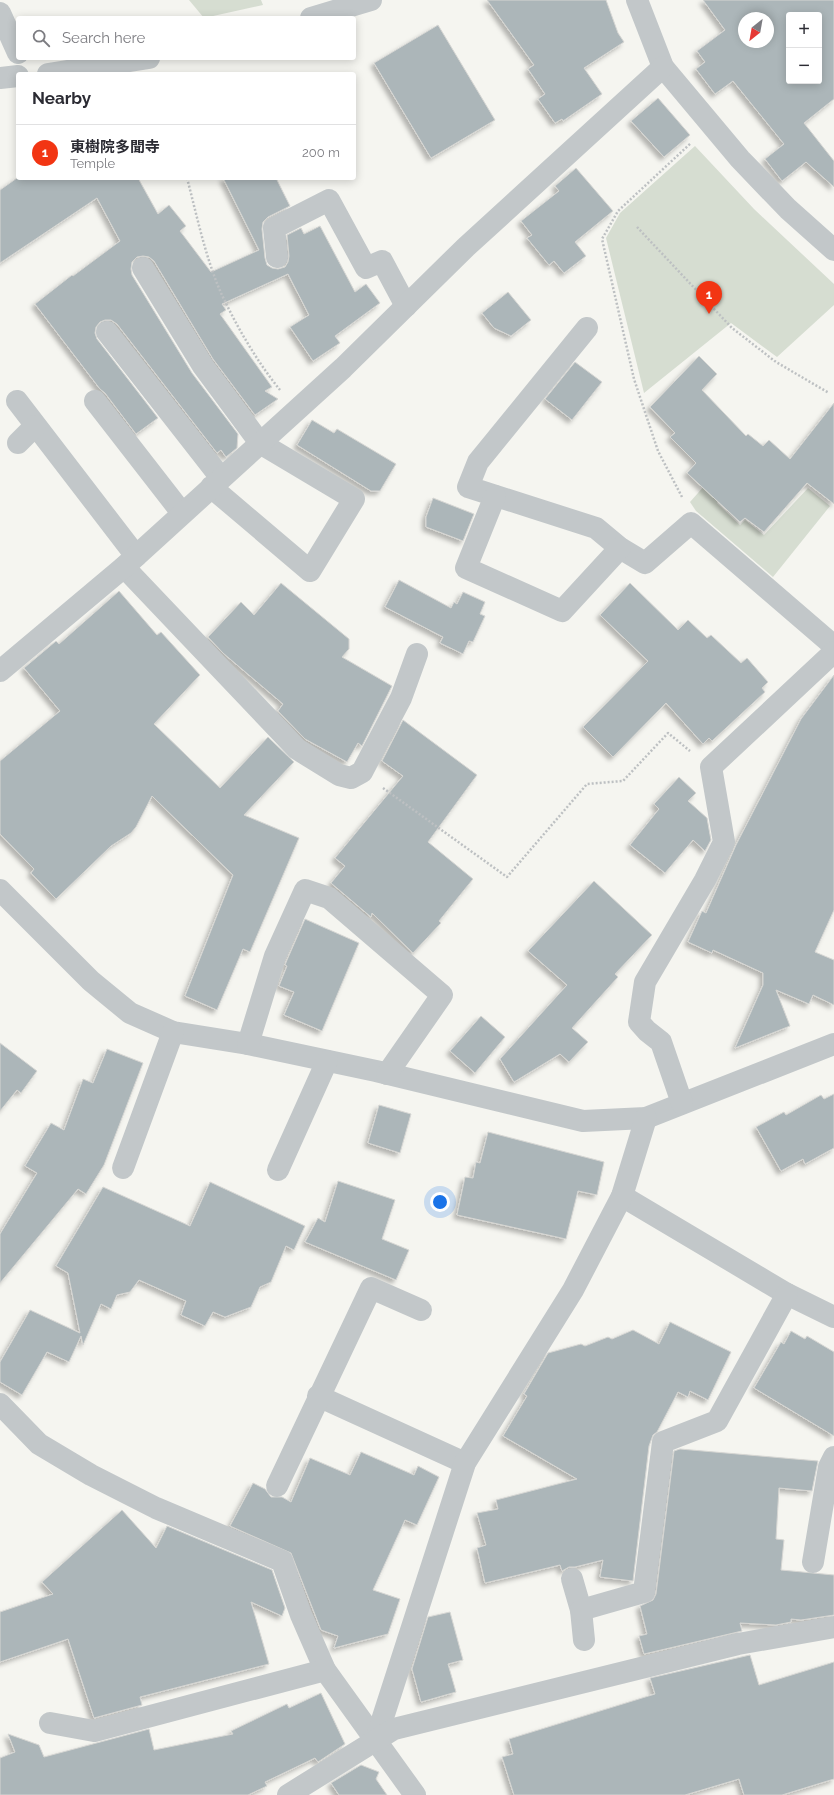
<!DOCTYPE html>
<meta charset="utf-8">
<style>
body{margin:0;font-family:Raleway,"Noto Sans JP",sans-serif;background:#f2f2f3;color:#2b2b33}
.controls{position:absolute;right:12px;top:12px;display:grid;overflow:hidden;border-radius:4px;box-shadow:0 2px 10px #0003}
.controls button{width:36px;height:36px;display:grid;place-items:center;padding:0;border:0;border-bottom:1px solid #e1e1e2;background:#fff;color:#2b2b33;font:20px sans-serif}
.compass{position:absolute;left:738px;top:12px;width:36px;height:36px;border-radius:50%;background:#fff;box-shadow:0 2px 10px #0003;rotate:211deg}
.you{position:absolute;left:440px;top:1202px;width:14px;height:14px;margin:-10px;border:3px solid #fff;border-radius:50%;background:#1a73e8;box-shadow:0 0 0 6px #1a73e833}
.badge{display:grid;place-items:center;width:26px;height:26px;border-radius:50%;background:#f23513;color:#fff;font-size:13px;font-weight:700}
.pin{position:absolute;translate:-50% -33px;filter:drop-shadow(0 1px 2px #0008)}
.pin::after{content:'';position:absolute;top:21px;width:14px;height:12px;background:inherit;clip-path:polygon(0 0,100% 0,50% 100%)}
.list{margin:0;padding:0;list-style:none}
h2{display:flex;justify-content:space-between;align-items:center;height:52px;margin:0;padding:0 16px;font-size:17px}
h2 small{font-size:13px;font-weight:400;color:#7c7c81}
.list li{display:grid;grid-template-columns:26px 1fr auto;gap:12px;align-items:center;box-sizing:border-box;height:56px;padding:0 16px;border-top:1px solid #e1e1e2}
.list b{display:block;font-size:15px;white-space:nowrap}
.list p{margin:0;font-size:13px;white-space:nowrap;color:#7c7c81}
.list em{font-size:13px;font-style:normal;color:#7c7c81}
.icon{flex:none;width:22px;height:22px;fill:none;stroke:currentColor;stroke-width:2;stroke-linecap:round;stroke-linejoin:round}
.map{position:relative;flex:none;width:834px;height:1795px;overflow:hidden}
.search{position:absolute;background:#fff;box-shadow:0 2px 10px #0003;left:16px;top:16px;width:340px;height:44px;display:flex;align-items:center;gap:10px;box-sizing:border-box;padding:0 14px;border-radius:4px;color:#7c7c81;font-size:15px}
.panel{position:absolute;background:#fff;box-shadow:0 2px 10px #0003;left:16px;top:72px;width:340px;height:108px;border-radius:4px}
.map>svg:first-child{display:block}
.green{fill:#d6ddd1}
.building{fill:#acb6b9;stroke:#d6d6d3;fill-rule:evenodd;filter:url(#shadow)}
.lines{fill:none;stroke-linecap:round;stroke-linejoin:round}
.path{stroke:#bdc0c2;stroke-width:2.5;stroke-dasharray:2 2;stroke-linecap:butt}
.minor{stroke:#c2c7c9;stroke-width:22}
</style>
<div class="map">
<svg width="834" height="1795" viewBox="0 0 834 1795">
<defs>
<filter id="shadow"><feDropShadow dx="-3.5" dy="3.5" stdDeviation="2" flood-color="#0004"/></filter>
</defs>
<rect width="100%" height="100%" fill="#f5f5f0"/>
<!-- green -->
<g class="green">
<polygon points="189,0 261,0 263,5 204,18"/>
<polygon points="695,146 754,209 834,284 834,305 777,357 731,323 644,393 606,238 620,213"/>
<polygon points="705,485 720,498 717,503 740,525 745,520 764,535 808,488 830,506 773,577 696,511 690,502"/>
</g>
<!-- building -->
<g class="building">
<polygon points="487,0 606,0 618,33 624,42 584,68 602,94 563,121 562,119 555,123 538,99 545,94 528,69 534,65"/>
<path d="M703 0H834V99L804 123 834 161V187L806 162 782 181 765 159 784 144 733 81 715 94 696 69 705 62 697 51 725 30ZM789 15H819V81H789ZM744 18H768V42H744Z"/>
<polygon points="438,25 495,120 431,158 374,63"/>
<polygon points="658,98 690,135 664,157 631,121"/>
<polygon points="576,168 613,211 575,242 586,256 564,273 554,261 549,265 527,238 532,235 521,221 559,191 555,186"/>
<polygon points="17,178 138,178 158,214 169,205 186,226 180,231 211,272 259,250 223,178 276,178 290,206 268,217 263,222 262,229 265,258 267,265 272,268 278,269 285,267 288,262 289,256 287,235 301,228 304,234 320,226 355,292 366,284 380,303 335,336 340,343 313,361 290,327 309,315 288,274 222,304 226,310 220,314 272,387 265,391 278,399 255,415 213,359 154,261 149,257 143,256 137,257 132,262 131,269 132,275 192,373 238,434 237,448 226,457 221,450 217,453 117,324 111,320 105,320 100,322 96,327 95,333 97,339 158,418 136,434 105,393 100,389 35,304 72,275 73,276 120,241 97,198 0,263 0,190"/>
<polygon points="508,292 531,320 511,336 494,328 482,313"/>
<polygon points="699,356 717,374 702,390 746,436 748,434 763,446 769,440 790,459 834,403 834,504 807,483 764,532 745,518 740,522 687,473 696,463 670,437 675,433 650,407"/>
<polygon points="575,362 602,382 572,420 545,399"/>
<polygon points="312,420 334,433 337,429 396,464 380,491 371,491 297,445"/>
<polygon points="433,498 474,514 463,541 426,527 426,517"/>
<polygon points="399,580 451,608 454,602 457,604 463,592 485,602 480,614 485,616 473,642 469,641 463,654 440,643 443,637 385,607"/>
<polygon points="281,583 349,639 349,649 342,657 392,686 362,746 358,743 347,762 305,739 278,711 283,704 223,653 208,637 241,602 254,615"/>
<polygon points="630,583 678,630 688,620 707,638 711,635 741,663 747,658 768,682 762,688 765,692 712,741 709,738 703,744 666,703 613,757 583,727 648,661 600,615"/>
<polygon points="119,591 157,635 161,632 200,675 154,724 220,788 268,737 294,762 244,815 299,838 250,952 243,949 217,1010 185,996 233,875 152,796 136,827 131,833 111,846 56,899 31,873 34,869 0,834 0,761 60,711 24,668 56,641 59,644"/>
<polygon points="834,675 834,910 815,952 834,960 834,1005 813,995 809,1004 776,990 790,1026 735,1048 763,985 763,973 713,950 712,953 688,942 702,911 706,913 736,845 801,719"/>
<polygon points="403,720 477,775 428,842 473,879 439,921 441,923 413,953 372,913 371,917 331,883 345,866 335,858 403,776 382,761"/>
<polygon points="679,777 696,793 688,801 707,818 711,840 705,851 693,840 665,873 630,845 659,809 654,804"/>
<polygon points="594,881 652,935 615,974 618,977 572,1028 588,1042 569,1062 560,1054 514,1082 500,1059 567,985 528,951"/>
<polygon points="305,919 359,943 322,1031 284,1015 294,992 279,986 287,966 285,965 287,960"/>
<polygon points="481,1016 505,1037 475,1073 450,1051"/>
<polygon points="0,1043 37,1071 21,1093 17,1090 0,1111"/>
<polygon points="107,1049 143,1063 104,1165 86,1194 78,1189 0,1283 0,1234 37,1173 25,1166 51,1123 64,1130 83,1079 93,1083"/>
<polygon points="834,1094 834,1148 805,1164 803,1159 781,1171 756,1127 784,1112 786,1115 821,1095 824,1099"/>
<polygon points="379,1105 411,1114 400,1153 368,1143"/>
<polygon points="488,1132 604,1162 597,1195 578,1191 566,1239 457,1215 465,1177 473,1178 476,1162 480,1163"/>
<polygon points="338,1181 395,1200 382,1239 409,1250 396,1280 305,1242 318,1218 325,1222"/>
<polygon points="210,1182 305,1226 294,1250 286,1246 271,1282 260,1287 251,1307 225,1317 213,1312 205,1326 181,1315 186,1301 139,1280 130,1292 117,1295 111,1309 101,1304 83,1345 81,1336 69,1362 47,1352 22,1395 0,1382 0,1362 30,1310 80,1333 68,1273 56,1266 103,1187 190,1226"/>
<polygon points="670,1322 731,1352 708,1400 690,1391 688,1397 678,1392 657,1432 653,1435 649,1446 633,1581 600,1577 603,1560 575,1567 569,1567 562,1571 560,1565 485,1583 477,1548 486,1545 477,1513 498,1509 496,1500 577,1479 503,1436 527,1396 524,1394 548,1353 581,1344 585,1346 608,1337 612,1339 633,1330 659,1344"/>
<polygon points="791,1331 805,1339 807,1336 834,1352 834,1436 754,1388 781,1342 784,1344"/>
<polygon points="680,1449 818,1461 812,1491 779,1488 776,1539 784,1540 781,1570 834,1575 834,1615 801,1620 791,1619 791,1622 776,1625 740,1623 742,1631 644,1654 639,1636 647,1634 640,1606 653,1600 656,1594 674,1451"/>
<polygon points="361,1452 414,1475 418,1466 439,1477 417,1525 405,1520 373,1590 400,1599 388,1634 334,1648 338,1636 321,1630 291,1553 230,1526 253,1483 265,1489 271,1497 282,1497 291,1502 310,1458 350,1475"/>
<polygon points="122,1510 156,1548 167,1526 272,1570 285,1608 282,1616 251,1602 269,1664 140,1697 142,1705 94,1718 68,1639 0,1662 0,1612 53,1594 42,1582"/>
<polygon points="450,1612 463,1660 448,1664 456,1692 421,1702 412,1669 428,1617"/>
<polygon points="750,1655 759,1685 834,1662 834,1779 782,1795 744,1795 739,1779 685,1795 514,1795 502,1757 513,1754 509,1739 655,1694 650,1678"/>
<polygon points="321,1693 345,1744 318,1762 315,1758 265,1782 267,1786 248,1795 0,1795 0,1758 15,1752 8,1734 39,1745 44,1757 149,1729 154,1750 233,1734 231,1731 287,1704 289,1708"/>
<polygon points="361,1765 379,1772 376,1779 387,1795 339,1795 331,1783"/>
</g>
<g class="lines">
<!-- path -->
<g class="path">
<path d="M187 178C197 216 205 256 221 293 237 327 256 360 280 390"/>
<polyline points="637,227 732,328 776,362 829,393"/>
<polyline points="682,497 658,451 634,379 602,239 618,211 691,143"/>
<polyline points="383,788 507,877 587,784 623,781 668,733 690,751"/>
</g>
<!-- minor -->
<g class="minor">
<polyline points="637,0 663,67 740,159 788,209 834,250"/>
<polyline points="0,13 18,53"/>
<polyline points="311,18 371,0"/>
<polyline points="48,74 149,58"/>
<polyline points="0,78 18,76"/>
<polyline points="277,257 274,228 329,200 366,268 382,261 406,306"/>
<polyline points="143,268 203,366 260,443 354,499 310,571 211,487"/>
<polyline points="587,328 478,462 468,487 596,528 620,548 645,563 691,523 834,646"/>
<polyline points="107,332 221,478"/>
<polyline points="17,401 136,556"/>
<polyline points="95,401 182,513"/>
<polyline points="18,443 35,426"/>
<polyline points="495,496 466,568 562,611 620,548"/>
<polyline points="124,567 297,749 339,775 351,778 362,772 401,698 417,654"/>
<polyline points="0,671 124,567 343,368 466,247 663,67"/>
<polyline points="0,890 91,981 130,1013 173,1032 248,1044 376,1071 583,1121 646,1118 834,1044"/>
<polyline points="248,1044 275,956 305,890 329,898 442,995 387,1074"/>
<polyline points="682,1103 661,1042 647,1031 639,1022 645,982 705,880 724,842 711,767 834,652"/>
<polyline points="123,1168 173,1032"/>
<polyline points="278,1170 327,1061"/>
<polyline points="622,1196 787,1294 834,1317"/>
<polyline points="318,1396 465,1463"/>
<polyline points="0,1404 39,1444 91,1475 156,1508 282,1561 301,1615 325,1670 415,1795"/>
<polyline points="277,1486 371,1288 421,1310"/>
<polyline points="813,1562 829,1467 834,1457"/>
<polyline points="572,1579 581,1610 584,1640"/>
<polyline points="581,1610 644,1592 663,1442 717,1421 787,1294"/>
<polyline points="50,1723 94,1731 325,1670"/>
<polyline points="376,1739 465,1463 573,1290 622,1196 646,1118"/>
<polyline points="288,1795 394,1729 738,1644 834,1627"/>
</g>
</g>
</svg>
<div class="controls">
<button>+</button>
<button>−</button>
</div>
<svg class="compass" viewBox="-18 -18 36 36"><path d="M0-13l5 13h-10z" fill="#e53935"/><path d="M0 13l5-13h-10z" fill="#7c7c81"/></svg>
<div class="you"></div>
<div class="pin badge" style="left:709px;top:314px">1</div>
<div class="search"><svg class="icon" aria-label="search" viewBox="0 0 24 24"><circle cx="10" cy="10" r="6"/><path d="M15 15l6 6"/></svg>Search here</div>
<section class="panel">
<h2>Nearby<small></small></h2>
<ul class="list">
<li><span class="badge">1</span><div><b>東樹院多聞寺</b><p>Temple</p></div><em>200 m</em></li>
</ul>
</section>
</div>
